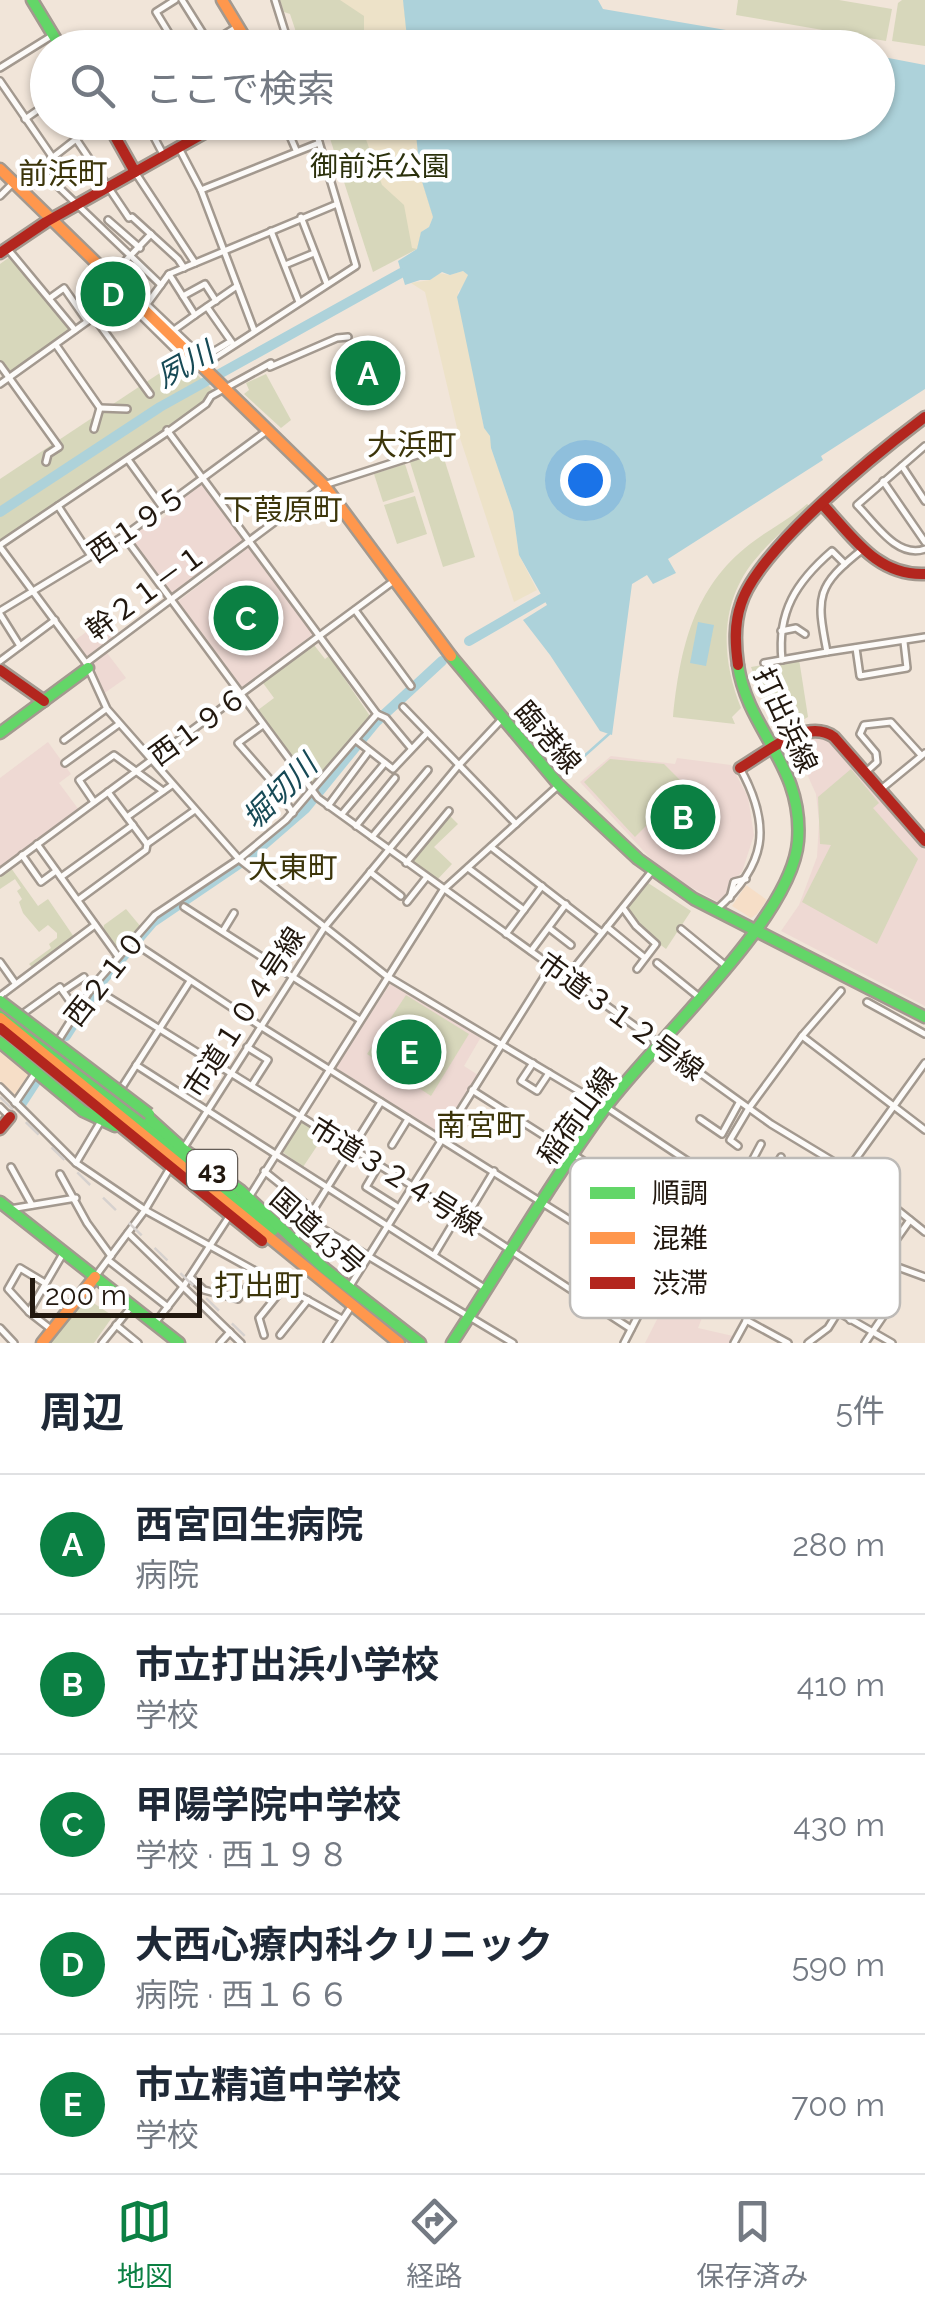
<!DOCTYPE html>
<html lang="ja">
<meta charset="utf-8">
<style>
body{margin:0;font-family:Raleway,"Noto Sans JP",sans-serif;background:#f2f2f3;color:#1f2937}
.scale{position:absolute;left:30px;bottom:25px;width:172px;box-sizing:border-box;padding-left:10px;border:5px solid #22180f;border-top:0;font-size:28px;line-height:35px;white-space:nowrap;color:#22180f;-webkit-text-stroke:8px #fff;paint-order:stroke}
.you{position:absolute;left:585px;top:480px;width:35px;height:35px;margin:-25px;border:8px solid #fff;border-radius:50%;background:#1a73e8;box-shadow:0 0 0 15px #1a73e833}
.badge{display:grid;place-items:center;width:65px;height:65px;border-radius:50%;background:#0b8043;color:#fff;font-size:32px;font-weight:700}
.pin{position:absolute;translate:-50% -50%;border:5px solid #fff;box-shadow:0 2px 10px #0006}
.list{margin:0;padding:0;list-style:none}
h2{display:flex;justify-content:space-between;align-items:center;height:130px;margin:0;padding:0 40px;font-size:42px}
h2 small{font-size:32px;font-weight:400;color:#747a83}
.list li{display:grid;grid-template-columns:65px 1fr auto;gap:30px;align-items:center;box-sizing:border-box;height:140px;padding:0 40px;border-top:2px solid #e0e1e3}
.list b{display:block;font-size:38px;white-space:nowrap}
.list p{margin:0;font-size:32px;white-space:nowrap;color:#747a83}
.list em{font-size:32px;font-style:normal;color:#747a83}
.icon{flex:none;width:55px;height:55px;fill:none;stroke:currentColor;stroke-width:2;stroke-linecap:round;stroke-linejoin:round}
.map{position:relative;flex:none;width:925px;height:1343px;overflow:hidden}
.search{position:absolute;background:#fff;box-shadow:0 2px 8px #0004;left:30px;right:30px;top:30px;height:110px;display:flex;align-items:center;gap:25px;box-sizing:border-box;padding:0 35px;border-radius:55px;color:#747a83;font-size:38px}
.sheet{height:830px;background:#fff}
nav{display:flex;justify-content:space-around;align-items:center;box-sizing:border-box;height:140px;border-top:2px solid #e0e1e3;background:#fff;font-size:28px;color:#747a83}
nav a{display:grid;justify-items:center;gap:5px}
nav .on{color:#0b8043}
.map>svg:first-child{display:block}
.built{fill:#f6dec7}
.education{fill:#eed9d3}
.green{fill:#d7d7bb}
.sand{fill:#ede2c8}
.water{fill:#add2da}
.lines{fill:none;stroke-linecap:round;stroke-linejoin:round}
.stream{stroke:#add2da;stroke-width:2.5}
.river{stroke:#add2da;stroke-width:10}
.street-casing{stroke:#a3998f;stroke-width:10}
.fast-casing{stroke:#a3998f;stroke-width:15}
.slow-casing{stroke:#a3998f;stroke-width:15}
.jam-casing{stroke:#a3998f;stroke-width:15}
.street{stroke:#fdfbf9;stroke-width:5}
.fast{stroke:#63d668;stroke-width:10}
.slow{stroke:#ff974d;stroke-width:10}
.jam{stroke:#b3261e;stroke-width:10}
.rail{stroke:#d6d1ce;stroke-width:2.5;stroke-dasharray:18 18;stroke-linecap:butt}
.fast-bridge-casing{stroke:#a3998f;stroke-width:15;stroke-linecap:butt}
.fast-bridge{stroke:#63d668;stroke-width:10}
.labels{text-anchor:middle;stroke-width:9;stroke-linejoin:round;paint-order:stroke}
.shield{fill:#fff;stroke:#645d57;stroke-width:2.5}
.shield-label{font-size:25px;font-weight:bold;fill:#22180f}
.park-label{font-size:28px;fill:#2b310c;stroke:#fff}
.street-label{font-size:28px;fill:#22180f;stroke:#fff}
.neighbourhood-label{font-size:30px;fill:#3c350a;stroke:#fff}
.water-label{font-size:30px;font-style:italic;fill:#174a56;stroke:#fff}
.key{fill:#fff;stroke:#bdbab7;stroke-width:2.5}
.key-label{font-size:28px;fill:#22180f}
</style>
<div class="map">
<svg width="925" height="1343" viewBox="0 0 925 1343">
<rect width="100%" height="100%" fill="#f1e5d9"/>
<!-- built -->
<g class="built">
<polygon points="746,885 767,900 757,914 751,918 732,906"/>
<polygon points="0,1050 30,1075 16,1096 0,1081"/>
</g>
<!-- education -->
<g class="education">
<polygon points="201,483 205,483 246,543 175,595 170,596 129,535 158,514 162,519 172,511 169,506"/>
<polygon points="249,547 316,634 242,690 176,603"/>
<polygon points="100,622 114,641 104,649 126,678 103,694 91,666 104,653 102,650 86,658 74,641"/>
<polygon points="814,734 827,739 925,850 925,1006 781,931 799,905 817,857 819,821 816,794 793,743"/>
<polygon points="48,742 71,774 59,783 79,810 0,868 0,778"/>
<polygon points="611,756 675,764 677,758 731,765 748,797 754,835 742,872 732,881 727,897 720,903 685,884 652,860 580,782"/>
<polygon points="391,983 481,1037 464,1066 478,1075 438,1134 335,1067"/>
<polygon points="674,1286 709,1300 698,1328 733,1336 729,1343 645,1343"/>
</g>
<!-- green -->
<g class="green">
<polygon points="280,0 403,0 408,47 301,47 290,14 284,12"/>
<polygon points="738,0 839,0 892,9 886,41 736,15"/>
<polygon points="902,0 925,0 925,46 892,41 898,3"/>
<polygon points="325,123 415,123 420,175 433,217 421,232 417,249 373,272"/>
<polygon points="11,256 71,329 11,373 0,360 0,264"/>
<polygon points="181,359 213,390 204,403 0,543 0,479"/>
<polygon points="266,374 291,420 281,428 244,394 249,390 246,383"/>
<polygon points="442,452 475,557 443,567 410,462"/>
<polygon points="405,464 414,492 383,502 374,474"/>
<polygon points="415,496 427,534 397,544 384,505"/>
<path d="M807 504 810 506C793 523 774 537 759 555 719 599 720 656 741 708L732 717 735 724 673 717C680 649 693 588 750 544 768 530 790 519 807 504Z"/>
<polygon points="314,645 325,659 329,656 370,716 312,784 258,710 274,698 263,683"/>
<polygon points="799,659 808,717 782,732 764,701 751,667"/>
<polygon points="610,759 664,764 693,793 692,799 663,829 653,819 635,837 584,782"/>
<polygon points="851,769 879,803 873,808 918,859 877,944 802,902 831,845 820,844 818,797"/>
<polygon points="449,815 458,824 434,847 452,864 436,881 409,862"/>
<polygon points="11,868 38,906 48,899 74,937 32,967 29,964 51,948 49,944 57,938 57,933 48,925 39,932 23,913 19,902 22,899 17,891 21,888 15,879 0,889 0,876"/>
<polygon points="645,881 691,911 666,949 636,926 624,908"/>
<polygon points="126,909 141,927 121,948 117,947 103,930 104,925"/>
<polygon points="406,995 469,1034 431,1096 367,1054"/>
<polygon points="304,1120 325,1134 303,1167 281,1151 300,1121"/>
<polygon points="83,1296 113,1316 94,1343 46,1343"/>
</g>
<!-- sand -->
<g class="sand">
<polygon points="340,0 403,0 408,47 364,47 364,16"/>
<polygon points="335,123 415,123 420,175 433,217 429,227 421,232 417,249 412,248 404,205 382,185 361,125 337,128"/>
<polygon points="463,271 468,275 465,286 458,292 484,428 491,436 491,448 513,512 519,555 537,590 514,602 458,432 425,292 411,283 430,280 439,273 450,275"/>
</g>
<!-- water -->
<g class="water">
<polygon points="403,0 598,0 603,9 826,47 408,47"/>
<polygon points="878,56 925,65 925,389 821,456 823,460 668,559 676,573 653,584 647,575 632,584 612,735 600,731 550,655 523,620 547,605 519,555 513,512 491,448 490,436 484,428 457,297 468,275 463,271 450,275 442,272 430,280 420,280 405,285 398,261 417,249 421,232 429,227 433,217 420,175 415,123 878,122"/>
<polygon points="698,622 714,625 706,666 690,663"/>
</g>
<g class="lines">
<!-- stream -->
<polyline class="stream" points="563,775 609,734"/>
<!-- river -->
<g class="river">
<polyline points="0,512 160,407 401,273"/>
<polyline points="469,641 543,598"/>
<polyline points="66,1036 98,986 153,922 252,855 305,809 376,722 442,661"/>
<polyline points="22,1103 37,1080"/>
</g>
<!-- street casing -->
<g class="street-casing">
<g id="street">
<polyline points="175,0 156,12 178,48"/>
<polyline points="182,0 209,43"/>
<polyline points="275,0 290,48"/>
<polyline points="203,48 238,26"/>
<polyline points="0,68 53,35"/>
<polyline points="0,81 53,158"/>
<polyline points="25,119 48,103"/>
<polyline points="146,122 164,156"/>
<polyline points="284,122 296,150"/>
<polyline points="76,139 129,218 132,217 178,259 184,268"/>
<polyline points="179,148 201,190 254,330"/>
<polyline points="39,168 161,285"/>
<polyline points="135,172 195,263"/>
<polyline points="16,186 98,122"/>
<polyline points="201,190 319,143"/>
<polyline points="0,196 13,183"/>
<polyline points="301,217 327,284"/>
<polyline points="108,220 140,248"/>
<polyline points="271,231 299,302"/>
<polyline points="7,248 75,330"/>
<polyline points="285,265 314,253"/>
<polyline points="169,274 195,315 174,330"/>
<polyline points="110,277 151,234"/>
<polyline points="183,296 205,284 216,301"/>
<polyline points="122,297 191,365"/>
<polyline points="50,298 64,288 87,321"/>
<polyline points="147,304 169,274 337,204"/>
<polyline points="207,307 233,344"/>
<polyline points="195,315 237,286"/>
<polyline points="94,317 150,394"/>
<polyline points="56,345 100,408"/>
<polyline points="0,365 59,447 48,454 46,462"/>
<polyline points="202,366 356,266 313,122"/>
<polyline points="270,367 337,338 348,337"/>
<polyline points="0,384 127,293 136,294 203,358 228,343"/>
<polyline points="100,408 127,409"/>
<polyline points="94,429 100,408"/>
<polyline points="167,430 377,714"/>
<path d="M925 446 857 505C875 523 897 559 925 549"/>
<polyline points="129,461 163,508"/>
<polyline points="902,466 925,501"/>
<polyline points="883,481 925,542"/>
<polyline points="58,506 91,556"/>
<polyline points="124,536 318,798 771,1124 849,1171 925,1232"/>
<polyline points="0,545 169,431 206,404 211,396 271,363"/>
<polyline points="0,547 86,663 107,709 239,859 388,977 606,1107 710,1176 876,1268"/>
<path d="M863 549C816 586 816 596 827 652L925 637"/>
<polyline points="355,610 411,686"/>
<polyline points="0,611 124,536 268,430"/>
<polyline points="0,614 20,646"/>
<polyline points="781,631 796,628 805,634"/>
<polyline points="856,648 860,676 907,668 904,642"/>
<path d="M782 660C777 612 796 582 832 551L845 564"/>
<polyline points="0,661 55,620"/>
<polyline points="86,663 324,485 442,447"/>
<polyline points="764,663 827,652"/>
<polyline points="403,707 516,824"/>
<polyline points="377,714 386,718 411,748"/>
<polyline points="263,725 238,743 273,783 293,813"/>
<polyline points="64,740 106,709"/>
<polyline points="356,740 393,769 427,733"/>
<polyline points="65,763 119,724"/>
<polyline points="865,773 877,762 876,753 860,734 864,725 891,722 921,755"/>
<polyline points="273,783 294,767"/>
<polyline points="880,790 925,753"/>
<polyline points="94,802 79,780 114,755 163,791"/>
<polyline points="328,806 369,751"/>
<polyline points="342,814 385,763"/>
<polyline points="127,817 172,785"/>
<polyline points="356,826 395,778"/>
<polyline points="372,837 428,770"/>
<polyline points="37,844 117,955"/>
<polyline points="147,844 195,810"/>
<polyline points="491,847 602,933"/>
<polyline points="22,855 41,882 56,871"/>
<polyline points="406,863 449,811"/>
<polyline points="468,868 524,910"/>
<polyline points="0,872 395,580"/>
<polyline points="370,872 401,896"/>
<polyline points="61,877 133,825"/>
<polyline points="730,898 734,882 746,879"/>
<polyline points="78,900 146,850 147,844 108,792"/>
<polyline points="407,902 426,878"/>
<polyline points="184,907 360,1020"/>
<polyline points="623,908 636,926 656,944 637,969"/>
<path d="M716 910C767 865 772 826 740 768"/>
<polyline points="607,927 645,958"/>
<polyline points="549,928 571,945"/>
<polyline points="681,929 726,966"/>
<polyline points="223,931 234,913"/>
<polyline points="506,934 542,886"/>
<polyline points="131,941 260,1026 659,1276 750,1313"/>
<polyline points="531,951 566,904"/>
<polyline points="0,962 15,983"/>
<polyline points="657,963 699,997"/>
<polyline points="567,977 652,871"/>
<polyline points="92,987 411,1185 631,1329"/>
<polyline points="63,991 84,977"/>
<polyline points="0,996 95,925"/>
<polyline points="867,1002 925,1034"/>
<polyline points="21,1015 60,987 74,1007"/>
<polyline points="802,1036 925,1130"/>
<polyline points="56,1044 92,987 155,915 239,859 286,820 377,714"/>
<polyline points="247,1047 268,1060 252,1085"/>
<polyline points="533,1063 521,1081 537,1091 549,1073"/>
<polyline points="136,1065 486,1289"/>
<polyline points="0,1087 76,1163 145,1210 342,1319"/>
<polyline points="472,1090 769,1279"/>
<polyline points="119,1092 190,981"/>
<polyline points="15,1103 36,1072"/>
<polyline points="0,1107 10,1117"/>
<polyline points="700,1119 722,1134 739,1103"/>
<polyline points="392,1145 408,1119"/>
<polyline points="738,1146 730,1140 749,1108 802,1036 841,991"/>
<polyline points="183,1149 324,928 458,766 502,719"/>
<polyline points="76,1163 101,1121"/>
<polyline points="379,1165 366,1187 396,1206"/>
<polyline points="11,1167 32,1205"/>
<polyline points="264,1171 314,1211"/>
<polyline points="60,1174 87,1223 111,1256"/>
<polyline points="736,1191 761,1144"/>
<polyline points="248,1199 443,890 559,785"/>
<polyline points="755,1201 781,1157"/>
<polyline points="10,1209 76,1198"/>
<polyline points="465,1219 494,1171"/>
<polyline points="308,1220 513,1343"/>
<polyline points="128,1233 241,1343"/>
<polyline points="295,1239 381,1102"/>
<polyline points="434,1255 458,1215"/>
<polyline points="884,1257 895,1266 925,1277"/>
<polyline points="108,1260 168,1307"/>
<polyline points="809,1273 833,1242"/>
<polyline points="95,1277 145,1210 170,1168"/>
<polyline points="190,1277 204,1290 238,1299 258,1273"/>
<polyline points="45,1283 20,1268 8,1289 29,1312 52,1330"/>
<polyline points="872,1283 893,1297"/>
<polyline points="280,1284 285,1273"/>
<polyline points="350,1286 551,966"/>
<polyline points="820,1293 838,1312 892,1343"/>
<polyline points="29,1312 64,1252"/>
<polyline points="746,1320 788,1343"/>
<polyline points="850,1320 869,1293 876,1268 910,1220"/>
<polyline points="155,1323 183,1287 230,1215"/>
<polyline points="116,1325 138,1343"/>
<polyline points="0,1328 14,1343"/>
<polyline points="264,1335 259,1318 284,1287"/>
<polyline points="280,1335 308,1300"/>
<polyline points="102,1343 132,1306"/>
<polyline points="220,1343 230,1332"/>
<polyline points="327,1343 349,1310"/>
<polyline points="624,1343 710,1176"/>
<polyline points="734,1343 769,1279 925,1063"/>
<polyline points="808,1343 828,1328 838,1312"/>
<polyline points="865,1343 884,1315"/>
</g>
</g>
<!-- fast casing -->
<g class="fast-casing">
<g id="fast">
<polyline points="32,0 61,48"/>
<polyline points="451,656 559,785 638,859 694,899 925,1017"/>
<polyline points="0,733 88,668"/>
<polyline points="0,1007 273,1230"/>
<polyline points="0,1042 83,1111 115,1126"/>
<polyline points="141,1111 183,1149 240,1190 325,1269 420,1343"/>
<polyline points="0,1202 179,1343"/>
<path d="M452 1343C503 1265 550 1183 605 1108 654 1041 792 919 798 841 804 765 748 732 738 665"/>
</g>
</g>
<!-- slow casing -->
<g class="slow-casing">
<g id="slow">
<polyline points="222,0 251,48"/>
<polyline points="0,169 324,485 451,656"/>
<polyline points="0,1018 399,1343"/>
<polyline points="42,1343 95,1277"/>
</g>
</g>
<!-- jam casing -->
<g class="jam-casing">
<g id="jam">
<polyline points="107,122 135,172"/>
<polyline points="0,253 46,222 224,122"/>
<path d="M823 505C853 537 877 576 925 574"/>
<path d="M738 665C735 644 734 624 741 604 758 549 877 453 925 417"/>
<polyline points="0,670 44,701"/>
<path d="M740 768C766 753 806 717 834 737L925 841"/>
<polyline points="0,1028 262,1241"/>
<polyline points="0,1129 10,1117"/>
</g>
</g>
<!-- street -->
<use href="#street" class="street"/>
<!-- fast -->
<use href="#fast" class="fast"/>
<!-- slow -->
<use href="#slow" class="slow"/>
<!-- jam -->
<use href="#jam" class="jam"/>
<!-- rail -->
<polyline class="rail" points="0,1097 252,1343"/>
<!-- fast-bridge casing -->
<g class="fast-bridge-casing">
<polyline id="fast-bridge" points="0,1001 149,1114"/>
</g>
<!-- fast-bridge -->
<use href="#fast-bridge" class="fast-bridge"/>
</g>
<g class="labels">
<!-- shield labels -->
<rect class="shield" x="187" y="1150" width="50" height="40" rx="8"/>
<g class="shield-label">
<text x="212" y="1179">43</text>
</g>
<!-- park labels -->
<g class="park-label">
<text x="380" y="176">御前浜公園</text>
</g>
<!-- street labels -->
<g class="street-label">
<text transform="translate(137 524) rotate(-34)" y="10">西１９５</text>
<text transform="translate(146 592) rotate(-36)" y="10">幹２１－１</text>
<text transform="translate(786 720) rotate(65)" y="10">打出浜線</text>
<text transform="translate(198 726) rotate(-36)" y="10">西１９６</text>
<text transform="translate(548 737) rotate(49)" y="10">臨港線</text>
<text transform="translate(105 978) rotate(-52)" y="10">西２１０</text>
<text transform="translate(244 1012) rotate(-57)" y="10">市道１０４号線</text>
<text transform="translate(621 1016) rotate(36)" y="10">市道３１２号線</text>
<text transform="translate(577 1116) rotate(-54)" y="10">稲荷山線</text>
<text transform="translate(396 1176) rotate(32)" y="10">市道３２４号線</text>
<text transform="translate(318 1231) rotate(41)" y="10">国道43号</text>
</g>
<!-- neighbourhood labels -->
<g class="neighbourhood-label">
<text x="63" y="184">前浜町</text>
<text x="412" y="455">大浜町</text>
<text x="283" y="520">下葭原町</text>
<text x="293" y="878">大東町</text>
<text x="481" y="1136">南宮町</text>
<text x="259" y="1296">打出町</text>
</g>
<!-- water labels -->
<g class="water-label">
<text transform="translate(185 365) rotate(-29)" y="10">夙川</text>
<text transform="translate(280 792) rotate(-45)" y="10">堀切川</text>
</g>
</g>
<!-- legend -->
<rect x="570" y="1158" width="330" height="160" rx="15" class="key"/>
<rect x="590" y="1187" width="45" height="12" fill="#63d668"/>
<rect x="590" y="1232" width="45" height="12" fill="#ff974d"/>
<rect x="590" y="1277" width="45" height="12" fill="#b3261e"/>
<g class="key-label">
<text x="652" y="1203">順調</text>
<text x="652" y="1248">混雑</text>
<text x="652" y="1293">渋滞</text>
</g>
</svg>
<div class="scale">200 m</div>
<div class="you"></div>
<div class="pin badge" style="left:368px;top:373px">A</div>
<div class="pin badge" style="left:683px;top:817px">B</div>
<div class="pin badge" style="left:246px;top:618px">C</div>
<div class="pin badge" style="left:113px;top:294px">D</div>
<div class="pin badge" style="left:409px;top:1052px">E</div>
<div class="search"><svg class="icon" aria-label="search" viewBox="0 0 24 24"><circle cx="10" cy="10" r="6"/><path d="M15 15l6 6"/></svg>ここで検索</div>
</div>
<section class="sheet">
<h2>周辺<small>5件</small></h2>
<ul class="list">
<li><span class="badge">A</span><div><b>西宮回生病院</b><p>病院</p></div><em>280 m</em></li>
<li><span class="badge">B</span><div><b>市立打出浜小学校</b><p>学校</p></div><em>410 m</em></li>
<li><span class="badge">C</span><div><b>甲陽学院中学校</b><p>学校 · 西１９８</p></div><em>430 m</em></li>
<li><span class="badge">D</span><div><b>大西心療内科クリニック</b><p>病院 · 西１６６</p></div><em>590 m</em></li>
<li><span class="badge">E</span><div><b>市立精道中学校</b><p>学校</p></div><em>700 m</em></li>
</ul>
</section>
<nav>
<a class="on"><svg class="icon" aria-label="map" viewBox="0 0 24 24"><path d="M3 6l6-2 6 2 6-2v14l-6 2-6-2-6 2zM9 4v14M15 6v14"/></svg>地図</a>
<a><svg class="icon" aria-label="directions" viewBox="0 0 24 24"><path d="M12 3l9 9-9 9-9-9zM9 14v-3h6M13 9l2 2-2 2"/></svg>経路</a>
<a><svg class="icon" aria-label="saved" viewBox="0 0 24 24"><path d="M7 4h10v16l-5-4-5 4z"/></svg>保存済み</a>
</nav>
